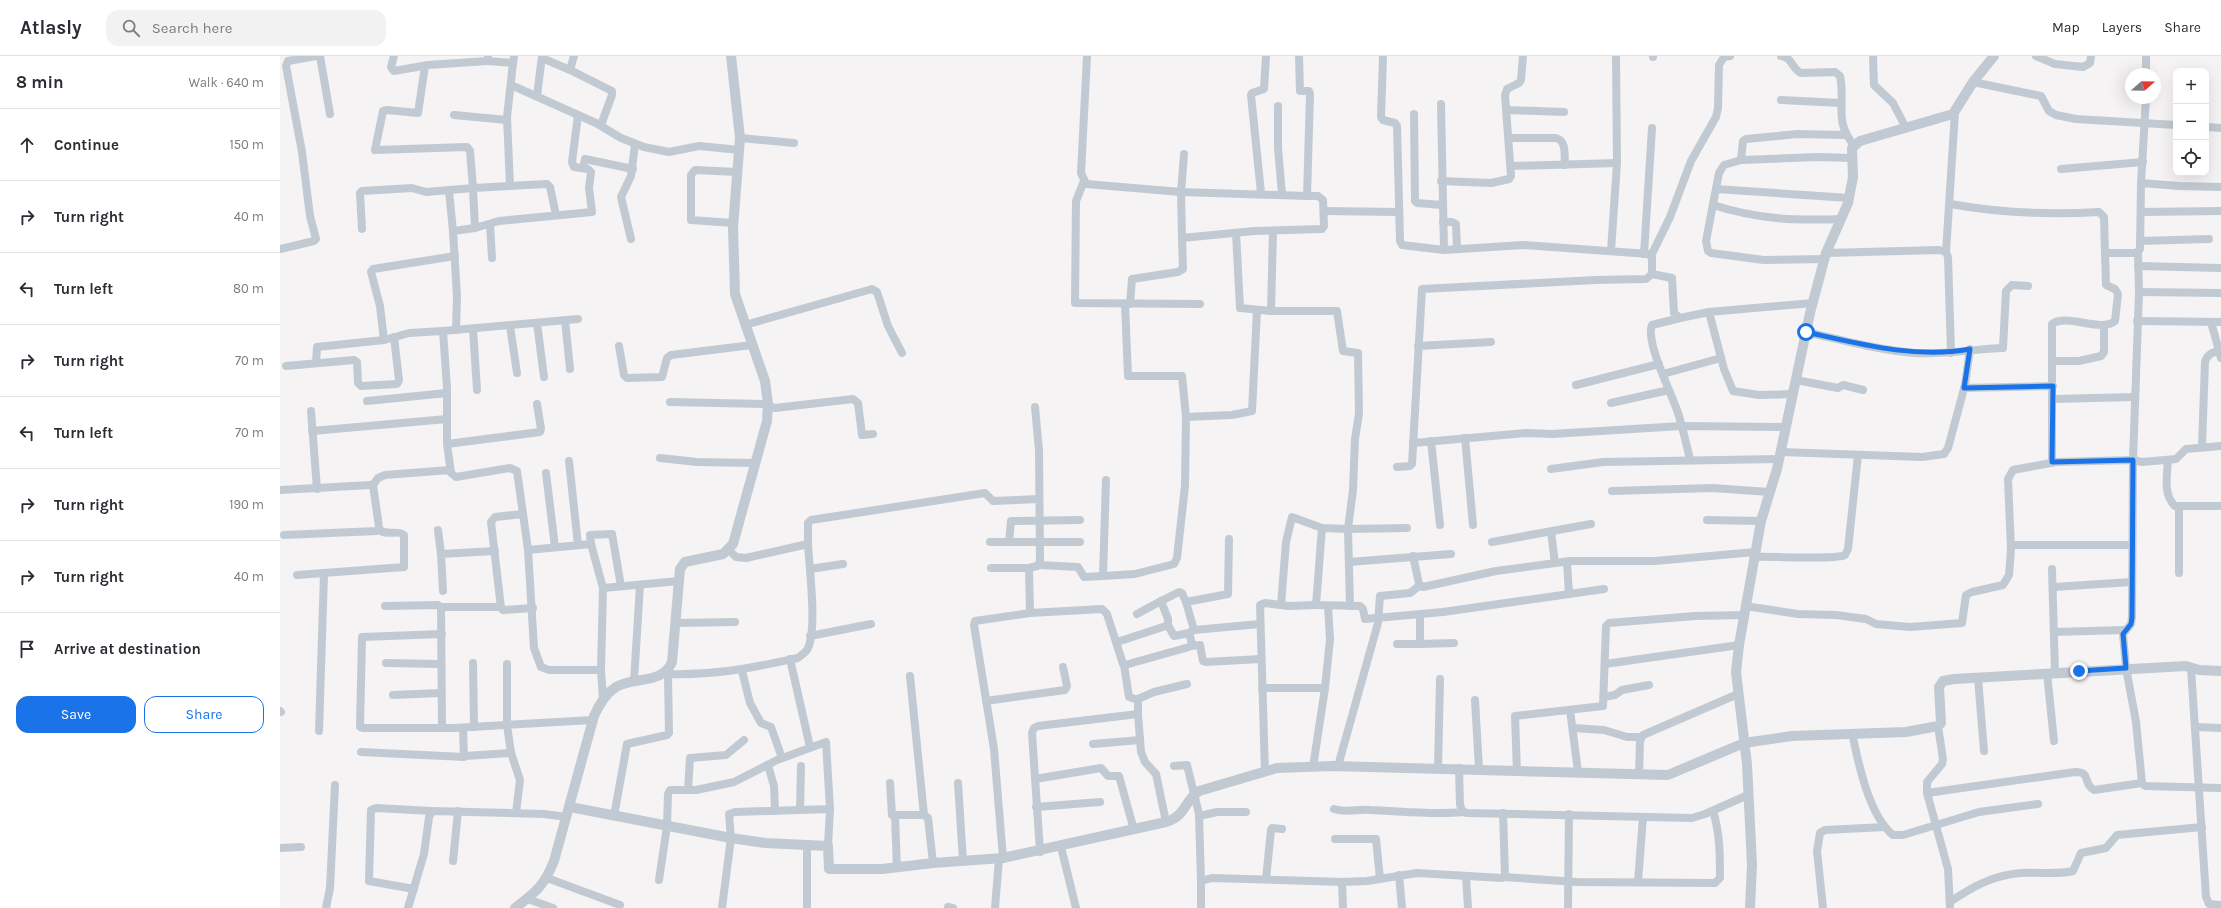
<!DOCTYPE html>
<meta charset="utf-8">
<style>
body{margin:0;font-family:Karla,sans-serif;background:#f2f2f3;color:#2b2b33}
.controls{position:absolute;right:12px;top:12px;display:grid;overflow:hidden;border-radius:8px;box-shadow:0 4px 16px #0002}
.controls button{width:36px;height:36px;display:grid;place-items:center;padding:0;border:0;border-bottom:1px solid #e1e1e2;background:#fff;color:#2b2b33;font:20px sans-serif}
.compass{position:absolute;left:1845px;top:12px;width:36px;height:36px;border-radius:50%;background:#fff;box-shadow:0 4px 16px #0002;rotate:70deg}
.stop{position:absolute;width:12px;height:12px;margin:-9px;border:3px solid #1a73e8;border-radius:50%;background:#fff}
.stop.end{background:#1a73e8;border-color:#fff;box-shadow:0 1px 4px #0008}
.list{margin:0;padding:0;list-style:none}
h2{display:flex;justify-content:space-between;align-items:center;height:52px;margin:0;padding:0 16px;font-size:17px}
h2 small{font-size:13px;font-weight:400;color:#7c7c81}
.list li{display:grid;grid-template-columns:26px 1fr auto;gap:12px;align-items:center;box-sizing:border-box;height:72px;padding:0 16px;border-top:1px solid #e1e1e2}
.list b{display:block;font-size:15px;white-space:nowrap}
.list em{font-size:13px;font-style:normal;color:#7c7c81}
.actions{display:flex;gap:8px;padding:12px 16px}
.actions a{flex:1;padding:9px 0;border:1px solid #1a73e8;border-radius:12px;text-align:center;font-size:14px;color:#1a73e8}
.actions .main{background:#1a73e8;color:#fff}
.icon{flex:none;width:22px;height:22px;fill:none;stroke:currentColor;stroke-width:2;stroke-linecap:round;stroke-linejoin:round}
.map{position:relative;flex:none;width:1941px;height:852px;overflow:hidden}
header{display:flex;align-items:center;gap:24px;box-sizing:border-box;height:56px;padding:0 20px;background:#fff;border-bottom:1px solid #e1e1e2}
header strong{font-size:19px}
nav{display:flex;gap:22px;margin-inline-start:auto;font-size:14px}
.search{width:280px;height:36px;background:#f2f2f3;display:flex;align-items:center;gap:10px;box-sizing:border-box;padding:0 14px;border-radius:12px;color:#7c7c81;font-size:15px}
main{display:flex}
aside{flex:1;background:#fff}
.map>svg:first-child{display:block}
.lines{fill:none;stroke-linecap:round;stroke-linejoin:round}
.minor{stroke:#c1cad2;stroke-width:8}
.tertiary{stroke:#c1cad2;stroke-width:10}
.route{stroke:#1a73e8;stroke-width:5}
</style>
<header>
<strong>Atlasly</strong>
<div class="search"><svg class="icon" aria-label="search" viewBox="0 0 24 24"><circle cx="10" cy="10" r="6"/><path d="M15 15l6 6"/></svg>Search here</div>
<nav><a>Map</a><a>Layers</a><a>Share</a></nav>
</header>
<main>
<aside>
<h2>8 min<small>Walk · 640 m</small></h2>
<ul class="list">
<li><svg class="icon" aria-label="ahead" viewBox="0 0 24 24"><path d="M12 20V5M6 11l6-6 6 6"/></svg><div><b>Continue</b></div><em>150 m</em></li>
<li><svg class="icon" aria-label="right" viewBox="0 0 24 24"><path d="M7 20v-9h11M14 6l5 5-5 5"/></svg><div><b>Turn right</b></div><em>40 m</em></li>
<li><svg class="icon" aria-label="left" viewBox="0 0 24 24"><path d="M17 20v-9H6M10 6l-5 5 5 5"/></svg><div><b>Turn left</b></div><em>80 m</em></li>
<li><svg class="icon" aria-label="right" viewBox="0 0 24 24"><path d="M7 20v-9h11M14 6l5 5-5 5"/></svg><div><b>Turn right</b></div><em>70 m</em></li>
<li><svg class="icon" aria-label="left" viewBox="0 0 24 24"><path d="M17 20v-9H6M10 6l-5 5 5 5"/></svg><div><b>Turn left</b></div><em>70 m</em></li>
<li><svg class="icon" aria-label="right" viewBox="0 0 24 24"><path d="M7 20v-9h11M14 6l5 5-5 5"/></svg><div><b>Turn right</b></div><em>190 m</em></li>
<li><svg class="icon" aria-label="right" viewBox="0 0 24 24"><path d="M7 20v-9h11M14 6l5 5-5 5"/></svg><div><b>Turn right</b></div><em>40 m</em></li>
<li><svg class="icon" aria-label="arrive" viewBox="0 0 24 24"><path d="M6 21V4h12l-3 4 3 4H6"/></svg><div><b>Arrive at destination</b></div></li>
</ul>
<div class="actions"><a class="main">Save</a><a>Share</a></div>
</aside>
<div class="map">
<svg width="1941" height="852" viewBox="0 0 1941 852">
<rect width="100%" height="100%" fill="#f5f3f3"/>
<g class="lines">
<!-- minor -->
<g class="minor">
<polyline points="40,0 50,58"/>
<polyline points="114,0 111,11 114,15 148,9 207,5 208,0"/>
<polyline points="807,0 801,117 806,128 901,136 1027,140"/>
<polyline points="1103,0 1101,61 1103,64 1115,67 1117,70 1120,185 1122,189 1164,194 1243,189 1369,198 1372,202 1372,218 1392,222 1394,257 1400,262 1429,256 1533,247"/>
<path d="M1501 0C1512 1 1512 13 1521 17L1555 16 1560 20C1566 46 1553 65 1574 89"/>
<polyline points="1593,0 1594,29 1613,47 1626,72"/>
<polyline points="1756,0 1775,8 1803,11 1810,7 1811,0"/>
<polyline points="1373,1 1373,0"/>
<polyline points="262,2 290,14 332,35 332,39 321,69"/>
<polyline points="207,5 233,7 234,0"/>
<polyline points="290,14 294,0"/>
<polyline points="1866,18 1866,0"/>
<polyline points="1693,26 1761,40 1769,55 1776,59 1796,63 1896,69"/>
<polyline points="231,29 316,67 341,82 364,91 389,96 419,90 460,94"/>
<polyline points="257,40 262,0"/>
<polyline points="1501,44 1561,47"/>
<polyline points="1161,48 1164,194"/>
<polyline points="998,50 998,92 1002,138"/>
<polyline points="1227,54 1284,56"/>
<polyline points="1134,58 1135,145 1137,147 1162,149"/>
<polyline points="174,59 227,64"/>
<polyline points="1926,71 1941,72"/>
<polyline points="460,82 514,87"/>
<path d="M1229 82H1276C1287 85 1284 99 1285 109"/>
<polyline points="904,98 901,136 902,182 974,175 1042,173 1044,170 1043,144 1038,140 1027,140 1030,38 1029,35 1020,35 1019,0"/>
<polyline points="1461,104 1463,85 1466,83 1517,78 1566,79"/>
<polyline points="1231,110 1337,107"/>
<polyline points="303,112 305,103 353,113"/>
<polyline points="1781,113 1863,106"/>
<polyline points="804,125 796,145 795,247 920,248"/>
<polyline points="1161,125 1211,127 1229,123 1231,120 1225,39 1227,33 1239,27 1241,24 1243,0"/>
<polyline points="1861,127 1866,42"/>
<polyline points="230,130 227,61 233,7"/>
<polyline points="1436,133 1569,142"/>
<polyline points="169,135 173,175"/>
<polyline points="981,137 971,39 972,37 984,33 986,0"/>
<path d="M1670 148C1720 157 1768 159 1819 156L1824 161 1825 197"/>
<path d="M1433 149C1477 163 1515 165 1561 163"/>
<polyline points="1044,155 1118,156"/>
<polyline points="1861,156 1941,155"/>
<polyline points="276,159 270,131 267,128 193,132 195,172 219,165 312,156 309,132 311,116 308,113 294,111 292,106 298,59"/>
<polyline points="1163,166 1172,166 1176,168 1177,193"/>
<polyline points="453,167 411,164 411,119 415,114 457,116"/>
<polyline points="210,168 212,202"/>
<polyline points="82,173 80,137 82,135 132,132 146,136 193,132 190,95 187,91 95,94 103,55 107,54 138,57 145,10"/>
<polyline points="956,177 960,252 991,255 1057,255 1063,295 1078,297 1079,357 1075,383 1073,434 1068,473 1042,472 1012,461 1006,486 1001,549"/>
<polyline points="351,183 341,141 351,120 355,88"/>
<polyline points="1860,185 1929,183"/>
<polyline points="0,193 34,185 36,183 30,160 22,96 6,10 8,5 36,0"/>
<polyline points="1331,195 1337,107 1336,0"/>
<polyline points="1666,196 1675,56"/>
<polyline points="1858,196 1859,236 1853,404 1862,406 1896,403 1906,393 1941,390"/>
<polyline points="1546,197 1659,194 1666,196 1668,201 1671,297"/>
<polyline points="1364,198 1372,72"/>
<polyline points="1371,200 1390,161 1411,105 1436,61 1438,52 1439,9 1444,1 1450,0"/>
<polyline points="1545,203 1484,204 1431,197 1428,195 1426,185 1439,117 1444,109 1461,104 1538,101 1572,102"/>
<polyline points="1858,210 1941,212"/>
<polyline points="1859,236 1941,237"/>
<polyline points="845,248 848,320 902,320 906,361"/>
<polyline points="850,248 852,223 898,216 903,213 902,182"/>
<polyline points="991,255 993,175"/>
<polyline points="1429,256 1444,313 1453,335 1479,339 1513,338"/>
<path d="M1400 262 1372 269C1365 286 1392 338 1398 357 1403 372 1406 388 1410 403"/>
<polyline points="285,264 290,313"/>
<polyline points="1857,265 1941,266"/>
<polyline points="1931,266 1941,302"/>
<polyline points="257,267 264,321"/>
<polyline points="465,269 592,233 597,236 608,270 622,297"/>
<polyline points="230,270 237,317"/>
<polyline points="193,273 197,334"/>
<polyline points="176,274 177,241 173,175 195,172"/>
<polyline points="163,275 298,263"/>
<path d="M1526 276C1562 284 1598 294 1635 297 1664 299 1694 293 1723 292L1726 235 1732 229 1748 230"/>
<polyline points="104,284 100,250 91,216 93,213 175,200"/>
<polyline points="339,290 344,319 347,322 382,321 387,302 391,299 472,289"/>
<polyline points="1138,290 1211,286"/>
<polyline points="1772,305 1799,305 1821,300 1824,296 1824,269"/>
<polyline points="36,307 37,291 104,284 129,277 163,275 167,332 167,388 171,417 176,421 230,412 237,415 248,494"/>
<polyline points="6,310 74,304 77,306 78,327 81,330 117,328 119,324 114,281"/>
<polyline points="1383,318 1441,302"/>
<polyline points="1516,324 1558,332 1563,329 1583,334"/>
<polyline points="1296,329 1379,308"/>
<polyline points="1684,332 1773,330"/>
<polyline points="1773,343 1855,341"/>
<polyline points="87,345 167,337"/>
<polyline points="390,346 483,348 495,352 573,343 578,347 582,379 593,378"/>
<polyline points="1331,347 1389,334"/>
<polyline points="31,355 37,433"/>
<polyline points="32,375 167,363"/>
<polyline points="1185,382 1193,469"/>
<polyline points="1151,385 1160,469"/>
<polyline points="1133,387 1246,377 1272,378 1401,370 1505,371"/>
<polyline points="167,388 260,376 261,373 257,348"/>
<path d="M1922 390 1925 306C1927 299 1933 295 1941 295"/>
<polyline points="1501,396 1642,401 1664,398 1668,392 1685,329 1690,293"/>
<polyline points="380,402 417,406 476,407"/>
<path d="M1888 404C1887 420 1883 439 1895 450H1941"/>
<polyline points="289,405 298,489"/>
<path d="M1772 406V268C1787 257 1821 277 1835 265L1838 238 1835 233 1826 229 1825 197H1857L1860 193 1861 127 1899 130 1941 131"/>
<polyline points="1117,411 1130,410 1132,408 1142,233 1316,224 1366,223 1372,218"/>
<polyline points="1271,413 1323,406 1499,403"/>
<polyline points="266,417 275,491"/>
<polyline points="826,424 823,520 855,518 894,508 897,502 905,430 906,361 952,359 972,355 977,254"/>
<polyline points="0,434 90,429 93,429 98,422 105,419 170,414"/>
<polyline points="1332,435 1432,432 1490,436"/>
<polyline points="243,458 215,461 211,466 221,552 223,554 253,552"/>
<polyline points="1427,464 1481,465"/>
<polyline points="1042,472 1036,549 1080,550 1083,553 1085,563 1163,556 1324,533"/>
<polyline points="158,474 161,498"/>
<polyline points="1271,476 1275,507"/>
<polyline points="4,479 97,475 99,471 93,429"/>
<polyline points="710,486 800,486"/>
<polyline points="729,486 731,465 800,464"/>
<polyline points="1212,486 1311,468"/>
<polyline points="311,488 310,479 332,478 341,530"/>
<polyline points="1731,489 1852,489"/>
<polyline points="449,494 456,501 466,502 528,488 528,467 531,464 705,437 713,445 759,443"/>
<polyline points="1133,500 1139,528 1143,531 1216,515 1290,505 1375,505 1475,496"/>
<path d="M1475 501C1490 500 1556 504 1565 499L1568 493 1578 399"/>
<polyline points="1069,506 1171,498"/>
<polyline points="1287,506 1289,538"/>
<polyline points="759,509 798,511 804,521 823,520"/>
<polyline points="711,512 749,512"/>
<polyline points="530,513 563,508"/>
<polyline points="1772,513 1775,617"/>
<polyline points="1899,517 1899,450"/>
<path d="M17 519 124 511V479C117 473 106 481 99 473"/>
<polyline points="1774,531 1852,526"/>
<polyline points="323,532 399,525"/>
<polyline points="163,535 161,498 215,495"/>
<polyline points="881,545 899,536 902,537 906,546 948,538 949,483"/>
<polyline points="906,546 914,574"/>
<polyline points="105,550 158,549 161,551 162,672"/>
<polyline points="1070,550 1068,473 1127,472"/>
<polyline points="1465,550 1518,558 1556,559 1586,563 1596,568 1630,571 1682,567 1686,539 1692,536 1723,529 1729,519 1731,493 1728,423 1733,414 1776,406 1853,404 1852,561 1851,568 1843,578 1846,612 1856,666 1862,727 1865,730 1941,732"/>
<polyline points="161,551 221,551"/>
<polyline points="750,557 749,512 757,510 760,506 759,395 755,351"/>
<polyline points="857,558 881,545 888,563 888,570"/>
<polyline points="1140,559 1140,588 1174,587"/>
<polyline points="395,567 455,566"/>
<polyline points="1774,576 1844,574"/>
<polyline points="162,578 82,581 80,671 83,672 173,672 313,664"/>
<polyline points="530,580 591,568"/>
<polyline points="837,586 886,570 889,571 894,580 909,577"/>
<polyline points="1117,588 1140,588"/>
<polyline points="911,590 920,589 923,605 926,606 981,603"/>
<polyline points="510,603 530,691"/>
<polyline points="106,607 161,608"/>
<polyline points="193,607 194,671"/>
<polyline points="227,608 227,669 231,697 240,724 236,757"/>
<polyline points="1325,608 1459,589"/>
<polyline points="844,609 849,641 858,644 858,658"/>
<polyline points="1911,612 1926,841 1929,848 1941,849"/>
<polyline points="321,614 269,614 261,611 254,592 248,494 311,488 323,532 321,614 323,643"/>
<polyline points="462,615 470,647 481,667 491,671 502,702"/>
<polyline points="1767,617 1774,685"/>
<path d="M385 618C434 620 470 612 518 602 521 599 525 597 527 594 538 576 529 510 528 488"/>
<polyline points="630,620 644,759"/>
<polyline points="1698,622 1704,695"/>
<polyline points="354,625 360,529"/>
<polyline points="982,632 1045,632 1050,583 1048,550"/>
<polyline points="113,639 161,637"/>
<polyline points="1324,641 1335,639 1342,634 1369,629"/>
<polyline points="858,643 874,636 907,628"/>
<polyline points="1195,644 1199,713"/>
<polyline points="706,645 785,634 787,630 783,611"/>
<polyline points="1290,654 1298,716"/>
<polyline points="0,655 1,656"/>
<polyline points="1658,670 1663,703 1662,708 1647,726 1647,737 1668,813 1670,852"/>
<polyline points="1916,671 1941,672"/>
<polyline points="1293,672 1324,674 1347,681 1361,681"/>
<polyline points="39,675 44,518"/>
<path d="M1572 677C1578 706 1589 760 1613 779H1623L1699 756 1758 748"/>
<polyline points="813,688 860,684"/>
<polyline points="81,696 184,701 183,672"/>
<polyline points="185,700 231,697"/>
<polyline points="488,709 494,730 495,755"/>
<polyline points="894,710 907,709 919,758 921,825 932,822 1062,826 1087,825 1137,817 1222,822 1225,819 1223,757"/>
<polyline points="1058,710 1098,567 1100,540 1130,537 1139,530"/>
<polyline points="1033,711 1045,632"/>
<polyline points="1158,712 1160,623"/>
<polyline points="1179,712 1180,749 1183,756 1187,757 1412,762 1425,758 1468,739"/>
<polyline points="985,716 980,549 985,547 1009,550 1036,549"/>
<polyline points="1237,716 1235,660 1323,650 1326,570 1329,567 1415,560 1464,559"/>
<polyline points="1359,719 1360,685 1363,679 1458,638"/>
<polyline points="755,723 821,712 828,720 839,720 854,774"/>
<polyline points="610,727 612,759 644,759 648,762 653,807"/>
<polyline points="678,727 683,805"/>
<polyline points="408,734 410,702 446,699 464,684"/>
<path d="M1647 737 1795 716C1812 716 1802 727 1814 734L1862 727"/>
<polyline points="756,751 820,746"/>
<path d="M1054 753C1066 757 1078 753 1090 754 1121 755 1152 759 1183 756"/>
<polyline points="520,754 521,710"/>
<polyline points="334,760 347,688 387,679 389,677 388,618"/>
<polyline points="615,760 617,812"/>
<polyline points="919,760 937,756 966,756"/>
<polyline points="1055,783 1096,783 1100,823"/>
<polyline points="548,790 550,753"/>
<polyline points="781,791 796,852"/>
<polyline points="0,792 21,791"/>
<polyline points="760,796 752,677 754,672 758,670 858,658 861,696 865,706 876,718 886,766"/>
<polyline points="723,802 714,693 694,569 695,565 750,557 822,553 827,558 843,608 845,609 909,591 912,588 909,577 914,574 980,568"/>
<polyline points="173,805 178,755"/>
<polyline points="1119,819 1122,852"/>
<polyline points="1186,821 1188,852"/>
<path d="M1224 821 1297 826 1435 827 1440 822C1440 798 1440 778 1433 755"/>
<polyline points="267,822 340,849"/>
<polyline points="986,823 991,774 992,772 1002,773"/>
<polyline points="379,824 387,770 388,738 390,734 416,734 454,726 497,704 546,686 550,753 455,756 449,758 451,782 442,852"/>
<polyline points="921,825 921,852"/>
<polyline points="1062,826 1063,852"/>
<polyline points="1358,826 1363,761"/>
<polyline points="134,833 89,825 91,754 96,752 152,755"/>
<polyline points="248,843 273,852"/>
<path d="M1670 846C1692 831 1713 819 1741 817 1758 816 1777 819 1793 815L1801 797 1826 792 1837 779 1922 771"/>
<polyline points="668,851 673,852"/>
<polyline points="46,852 50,832 55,729"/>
<polyline points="128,852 144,798 149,761 152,755 264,758 287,761"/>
<polyline points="527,852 527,788"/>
<polyline points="715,852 719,803"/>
<polyline points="1288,852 1289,758"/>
<polyline points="1543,852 1537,795 1540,777 1545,774 1605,771"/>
</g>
<!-- tertiary -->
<g class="tertiary">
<path d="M290 751 451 782 485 787 548 790 549 813H602L653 807 723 802 886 766C906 760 904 745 919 735L997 712 1052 710 1388 719 1464 687 1512 680 1626 676 1658 670 1661 667 1659 631 1663 625 1674 623 1906 610 1919 614 1941 615"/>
<path d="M235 852C256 836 264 830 274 805L314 660C319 649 325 638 336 631 355 620 382 629 392 606L400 513 405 506 443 498 453 488 487 365 488 348 485 325 455 238 453 171 460 82 451 0"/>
<polyline points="1470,852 1472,809 1467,708 1456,616 1459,589 1481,465 1497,413 1530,257 1546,197 1568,147 1573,121 1572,92 1580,85 1673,58 1693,26 1714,0"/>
</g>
</g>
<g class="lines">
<!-- route -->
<path class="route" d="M1526 276C1580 288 1635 303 1690 293L1684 332 1773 330 1772 406 1853 404 1852 562 1851 568 1843 578 1846 612 1799 615"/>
</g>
</svg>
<div class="controls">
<button>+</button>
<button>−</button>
<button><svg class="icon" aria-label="locate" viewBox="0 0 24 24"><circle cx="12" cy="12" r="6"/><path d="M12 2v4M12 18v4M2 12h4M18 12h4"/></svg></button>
</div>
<svg class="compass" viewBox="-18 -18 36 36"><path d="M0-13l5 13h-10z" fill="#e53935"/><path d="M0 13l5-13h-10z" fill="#7c7c81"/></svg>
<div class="stop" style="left:1526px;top:276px"></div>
<div class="stop end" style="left:1799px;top:615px"></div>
</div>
</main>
